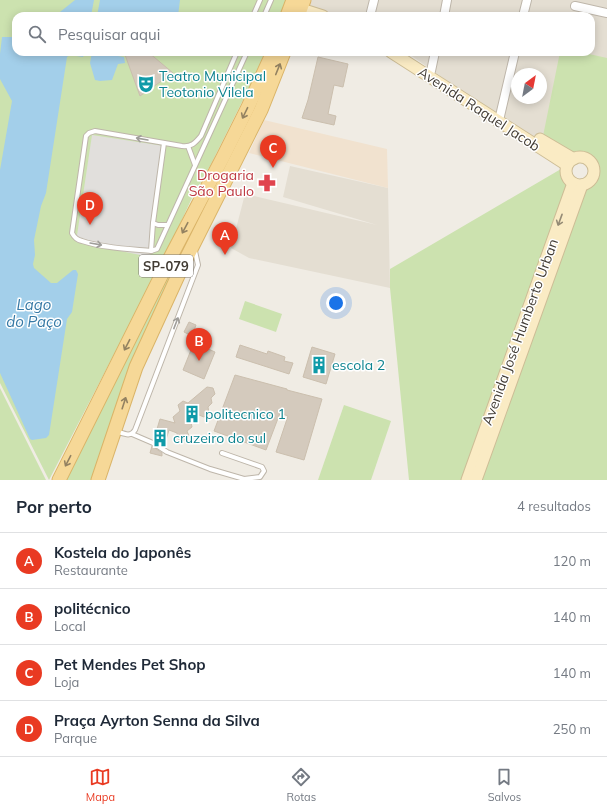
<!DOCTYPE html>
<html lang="pt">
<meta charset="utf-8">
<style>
body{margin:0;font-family:Mulish,sans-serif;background:#f2f2f3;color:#1f2937}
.compass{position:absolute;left:511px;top:68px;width:36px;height:36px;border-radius:50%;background:#fff;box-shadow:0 2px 10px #0003;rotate:32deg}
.you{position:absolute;left:336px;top:303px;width:14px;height:14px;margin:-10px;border:3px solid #fff;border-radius:50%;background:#1a73e8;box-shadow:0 0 0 6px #1a73e833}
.badge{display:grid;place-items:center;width:26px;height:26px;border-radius:50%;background:#e93a22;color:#fff;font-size:13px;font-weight:700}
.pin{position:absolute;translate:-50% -33px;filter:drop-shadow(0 1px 2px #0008)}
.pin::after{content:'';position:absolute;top:21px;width:14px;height:12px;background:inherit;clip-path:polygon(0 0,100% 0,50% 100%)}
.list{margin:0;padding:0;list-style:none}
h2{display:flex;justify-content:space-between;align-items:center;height:52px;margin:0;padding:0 16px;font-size:17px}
h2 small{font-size:13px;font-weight:400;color:#747a83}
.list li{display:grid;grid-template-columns:26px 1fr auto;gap:12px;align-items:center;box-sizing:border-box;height:56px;padding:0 16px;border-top:1px solid #e0e1e3}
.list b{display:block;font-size:15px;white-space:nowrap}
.list p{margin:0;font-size:13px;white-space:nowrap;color:#747a83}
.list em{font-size:13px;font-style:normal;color:#747a83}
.icon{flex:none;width:22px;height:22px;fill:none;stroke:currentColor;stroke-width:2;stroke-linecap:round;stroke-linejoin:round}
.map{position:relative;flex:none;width:607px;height:480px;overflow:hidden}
.search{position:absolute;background:#fff;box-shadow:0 2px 10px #0003;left:12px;right:12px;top:12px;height:44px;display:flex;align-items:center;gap:10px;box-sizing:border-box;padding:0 14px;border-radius:12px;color:#747a83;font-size:15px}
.sheet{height:276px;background:#fff}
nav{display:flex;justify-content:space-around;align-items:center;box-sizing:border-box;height:56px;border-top:1px solid #e0e1e3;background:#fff;font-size:11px;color:#747a83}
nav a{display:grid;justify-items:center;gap:2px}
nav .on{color:#e93a22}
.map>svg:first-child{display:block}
.residential{fill:#e4ded2;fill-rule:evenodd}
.commercial{fill:#f1e2cf}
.green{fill:#cce2af}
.parking{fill:#e1dfdc}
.water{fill:#a3cfea}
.building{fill:#d4cabd;stroke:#cbbfae}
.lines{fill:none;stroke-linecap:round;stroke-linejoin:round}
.lane-casing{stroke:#beb6aa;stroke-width:6}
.street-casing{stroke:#beb6aa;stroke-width:10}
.secondary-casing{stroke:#cdbd96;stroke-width:13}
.primary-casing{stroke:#dab468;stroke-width:15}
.lane{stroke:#fff;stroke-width:4}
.street{stroke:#fff;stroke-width:8}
.secondary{stroke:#faebc4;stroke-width:11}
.primary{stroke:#f6d897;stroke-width:13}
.oneway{stroke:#938261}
.oneway2{stroke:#a09e9a}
.oneway3{stroke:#958b75}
.labels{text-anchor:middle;stroke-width:3;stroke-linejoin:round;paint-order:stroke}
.shield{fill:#fff;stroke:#7b7671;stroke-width:1}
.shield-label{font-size:13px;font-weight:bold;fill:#423c34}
.culture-label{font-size:14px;fill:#0d838f;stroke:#fff;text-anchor:start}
.street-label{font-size:14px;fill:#423c34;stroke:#fff}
.health-label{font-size:14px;fill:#be3a42;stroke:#fff;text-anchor:end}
.water-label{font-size:15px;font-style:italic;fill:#3679a5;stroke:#fff}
</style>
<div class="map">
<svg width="607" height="480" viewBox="0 0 607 480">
<rect width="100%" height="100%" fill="#f0ece4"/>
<!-- residential -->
<g class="residential">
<path d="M308 0H607V166L541 146 406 52H591V16H328L305 9ZM517 74H541V98H517Z"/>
<polygon points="290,166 388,188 390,288 249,258 231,248 245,194 377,225 283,197"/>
</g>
<!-- commercial -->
<polygon class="commercial" points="264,120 387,149 388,188 249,153"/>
<!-- green -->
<g class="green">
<polygon points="0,0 286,0 280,16 16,16 16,52 265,52 257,72 211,164 191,200 168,250 49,480 0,383"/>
<polygon points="281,52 220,185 94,480 64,480"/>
<path d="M560 52H580L607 58V480H480L586 187C596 179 600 174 593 162L541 146Z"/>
<path d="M561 169C561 176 562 183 569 186L463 480H409L390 288V269Z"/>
<polygon points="245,301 282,314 276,332 239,319"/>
<polygon points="0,388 46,480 0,480"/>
<polygon points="344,405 391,421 371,480 318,480"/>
</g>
<!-- parking -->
<polygon class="parking" points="92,135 164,146 150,257 76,242"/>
<!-- water -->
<g class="water">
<polygon points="75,0 94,0 91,16 55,16"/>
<polygon points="100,0 180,0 178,16 97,16"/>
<polygon points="2,37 16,37 16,52 85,52 83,57 70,55 67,57 46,193 41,206 34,240 35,255 33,264 34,268 51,283 57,283 73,270 76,270 78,274 72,312 67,319 49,435 46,438 32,440 30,439 0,373 0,170 12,101 0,79 0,54"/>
<polygon points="92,52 114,52 118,56 124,57 125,63 118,64 112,80 100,81 95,80 90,63"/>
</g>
<!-- building -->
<g class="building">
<polygon points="124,52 148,52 173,73 140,96"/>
<polygon points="318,57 348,64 343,87 334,85 328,114 336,116 334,125 302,118 308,100"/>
<polygon points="189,322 196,325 192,336 184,332"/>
<polygon points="197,344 215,352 204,379 183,370 191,350 194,351"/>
<polygon points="240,345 267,354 268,351 285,357 284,361 293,363 289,374 236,357"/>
<polygon points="312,347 335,354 326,384 303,377"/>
<polygon points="235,375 287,389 287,390 322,399 304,460 276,452 288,416 280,413 266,450 214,431"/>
<polygon points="207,387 213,388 215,394 211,398 212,403 208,407 209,413 204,417 199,415 191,422 192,427 187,431 189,436 183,441 178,439 177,433 169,430 164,446 154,439 160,419 175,423 173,417 180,411 178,405 183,401 188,403"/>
<polygon points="152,446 162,453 162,456 150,453"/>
</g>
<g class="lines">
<!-- lane casing -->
<g class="lane-casing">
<g id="lane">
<polyline points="253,16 260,0"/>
<polyline points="264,16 271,0"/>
<path d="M237 52 201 136C195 143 192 147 182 146L95 131 89 133 86 136 72 233C74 237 77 240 82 241 103 248 129 249 151 251L157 249 247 52"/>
<polyline points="164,143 153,223 158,225 167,225"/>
<polyline points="188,146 195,165"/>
<polyline points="151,251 153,223"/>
<path d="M116 431C123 433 130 438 135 430L198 265 195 251"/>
<polyline points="132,434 153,443 167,452 210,469 244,479 260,477 264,471 262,467 222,453"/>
</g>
</g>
<!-- street casing -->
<g class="street-casing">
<g id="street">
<polyline points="575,6 607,13"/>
<polyline points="370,16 374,0"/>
<polyline points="444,16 447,0"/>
<polyline points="523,16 527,0"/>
<polyline points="431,71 435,52"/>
<polyline points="500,116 515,52"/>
</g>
</g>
<!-- secondary casing -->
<g class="secondary-casing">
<g id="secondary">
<polyline points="301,9 323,16"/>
<polyline points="391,52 567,165"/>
<polyline points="540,139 574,159"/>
<circle cx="580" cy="171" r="14"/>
<polyline points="467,480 573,183"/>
<polyline points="476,480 582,185"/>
</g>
</g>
<!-- primary casing -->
<g class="primary-casing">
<g id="primary">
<polyline points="287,16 293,0"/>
<polyline points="298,16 304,0"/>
<polyline points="59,480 169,260 223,157 248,107 273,52"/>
<polyline points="98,480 136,367 181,269 261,110 284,52"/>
</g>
</g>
<!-- lane -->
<use href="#lane" class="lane"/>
<!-- street -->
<use href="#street" class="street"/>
<!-- secondary -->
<use href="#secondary" class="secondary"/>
<!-- primary -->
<use href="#primary" class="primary"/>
</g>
<!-- one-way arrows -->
<defs><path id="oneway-shaft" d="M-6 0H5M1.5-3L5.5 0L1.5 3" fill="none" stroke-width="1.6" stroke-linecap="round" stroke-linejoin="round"/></defs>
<g class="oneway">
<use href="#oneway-shaft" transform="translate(278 69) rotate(-68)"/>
<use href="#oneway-shaft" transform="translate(245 113) rotate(116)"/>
<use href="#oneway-shaft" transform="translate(185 228) rotate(118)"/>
<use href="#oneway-shaft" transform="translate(127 345) rotate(117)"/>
<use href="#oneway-shaft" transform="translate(124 403) rotate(-72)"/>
<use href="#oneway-shaft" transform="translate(68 461) rotate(117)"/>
</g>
<g class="oneway2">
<use href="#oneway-shaft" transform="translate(142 139) rotate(-170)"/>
<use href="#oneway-shaft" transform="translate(96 244) rotate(10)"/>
<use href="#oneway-shaft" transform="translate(176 323) rotate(-69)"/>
</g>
<use class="oneway3" href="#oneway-shaft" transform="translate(560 220) rotate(110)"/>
<!-- icons -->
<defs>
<g id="theatre-bare" transform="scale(1.38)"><path d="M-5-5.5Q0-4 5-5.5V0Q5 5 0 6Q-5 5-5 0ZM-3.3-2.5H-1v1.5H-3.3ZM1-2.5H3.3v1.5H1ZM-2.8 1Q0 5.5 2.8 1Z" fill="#0f9aa8" stroke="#fff" stroke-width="2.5" paint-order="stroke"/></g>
<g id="pharmacy-bare" transform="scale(1.38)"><path d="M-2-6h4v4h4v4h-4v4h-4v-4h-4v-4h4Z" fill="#e0444e" stroke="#fff" stroke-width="2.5" paint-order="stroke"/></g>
<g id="building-bare" transform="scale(1.38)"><path d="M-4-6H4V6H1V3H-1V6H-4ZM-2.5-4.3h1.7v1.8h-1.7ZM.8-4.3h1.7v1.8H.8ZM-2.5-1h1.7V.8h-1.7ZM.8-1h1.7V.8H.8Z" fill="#0f9aa8" stroke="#fff" stroke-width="2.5" paint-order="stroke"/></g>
</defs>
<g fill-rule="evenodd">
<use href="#theatre-bare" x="146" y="84"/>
<use href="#pharmacy-bare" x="267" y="183"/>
<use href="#building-bare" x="319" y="365"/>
<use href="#building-bare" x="192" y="414"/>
<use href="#building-bare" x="160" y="438"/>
</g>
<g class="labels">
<!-- shield labels -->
<rect class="shield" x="139" y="255" width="54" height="22" rx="3"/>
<g class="shield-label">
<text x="166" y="271">SP-079</text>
</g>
<!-- culture labels -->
<g class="culture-label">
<text x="159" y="81">Teatro Municipal<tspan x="159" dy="16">Teotonio Vilela</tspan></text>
<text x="332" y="370">escola 2</text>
<text x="205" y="419">politecnico 1</text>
<text x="173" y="443">cruzeiro do sul</text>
</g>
<!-- street labels -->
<g class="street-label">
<text transform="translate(479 109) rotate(33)" y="5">Avenida Raquel Jacob</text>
<text transform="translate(520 332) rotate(-70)" y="5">Avenida José Humberto Urban</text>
</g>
<!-- health labels -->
<g class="health-label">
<text x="254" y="180">Drogaria<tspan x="254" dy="16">São Paulo</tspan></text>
</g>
<!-- water labels -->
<g class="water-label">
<text x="34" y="310">Lago<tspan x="34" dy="17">do Paço</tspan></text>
</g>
</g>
</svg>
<svg class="compass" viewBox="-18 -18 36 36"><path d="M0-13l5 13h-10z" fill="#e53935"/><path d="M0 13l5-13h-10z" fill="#747a83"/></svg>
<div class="you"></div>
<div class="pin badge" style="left:225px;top:255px">A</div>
<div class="pin badge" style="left:199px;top:361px">B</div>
<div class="pin badge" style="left:273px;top:168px">C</div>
<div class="pin badge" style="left:90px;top:225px">D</div>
<div class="search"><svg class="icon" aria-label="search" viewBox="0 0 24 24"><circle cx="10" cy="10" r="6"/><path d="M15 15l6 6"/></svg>Pesquisar aqui</div>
</div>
<section class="sheet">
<h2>Por perto<small>4 resultados</small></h2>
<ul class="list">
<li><span class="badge">A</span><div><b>Kostela do Japonês</b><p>Restaurante</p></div><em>120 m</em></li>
<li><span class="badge">B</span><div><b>politécnico</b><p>Local</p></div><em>140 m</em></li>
<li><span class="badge">C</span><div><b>Pet Mendes Pet Shop</b><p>Loja</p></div><em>140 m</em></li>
<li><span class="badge">D</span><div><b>Praça Ayrton Senna da Silva</b><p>Parque</p></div><em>250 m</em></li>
</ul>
</section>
<nav>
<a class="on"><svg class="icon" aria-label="map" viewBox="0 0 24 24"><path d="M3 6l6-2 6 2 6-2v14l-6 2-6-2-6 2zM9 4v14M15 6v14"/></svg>Mapa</a>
<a><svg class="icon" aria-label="directions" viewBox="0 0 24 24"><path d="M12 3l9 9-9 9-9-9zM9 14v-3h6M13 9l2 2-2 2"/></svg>Rotas</a>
<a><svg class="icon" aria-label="saved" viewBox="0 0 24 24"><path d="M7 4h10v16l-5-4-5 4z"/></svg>Salvos</a>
</nav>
